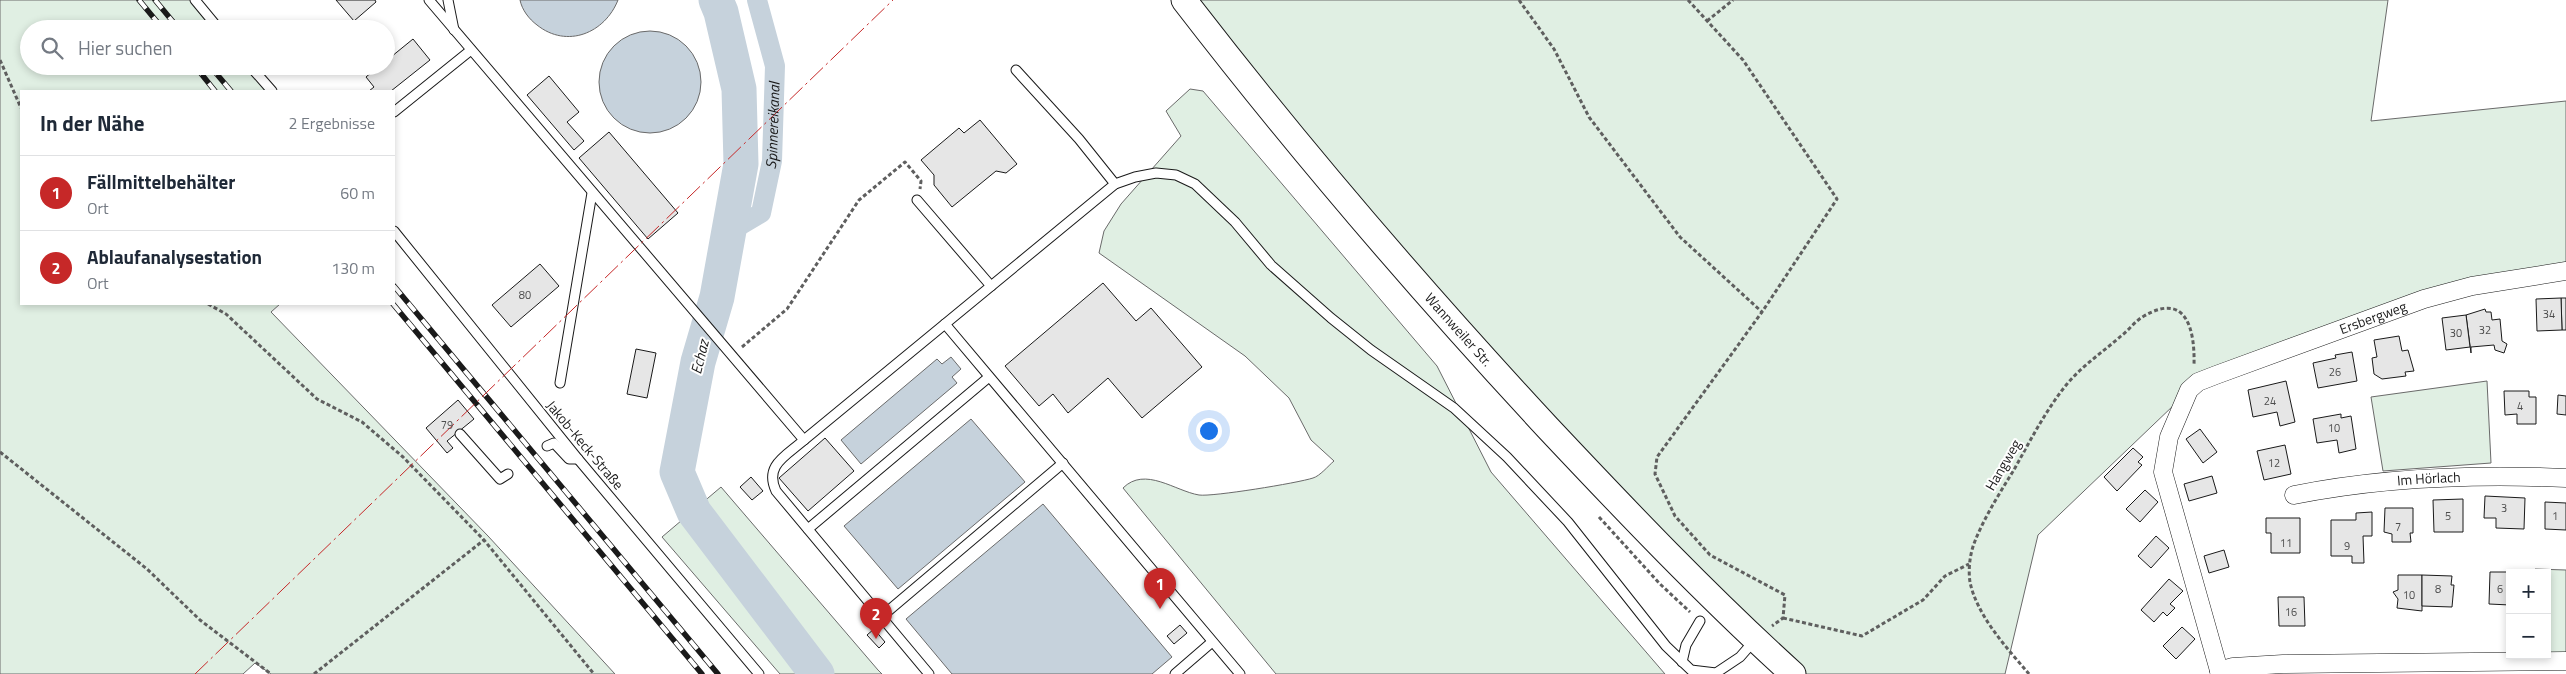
<!DOCTYPE html>
<html lang="de">
<meta charset="utf-8">
<style>
body{margin:0;font-family:"Titillium Web",sans-serif;background:#f6f6f7;color:#1f2937}
.controls{position:absolute;right:15px;bottom:15px;display:grid;overflow:hidden;border-radius:0px;box-shadow:0 2px 8px #0003}
.controls button{width:45px;height:45px;display:grid;place-items:center;padding:0;border:0;border-bottom:1px solid #e0e1e3;background:#fff;color:#1f2937;font:25px sans-serif}
.you{position:absolute;left:1208px;top:430px;width:18px;height:18px;margin:-12px;border:4px solid #fff;border-radius:50%;background:#1a73e8;box-shadow:0 0 0 8px #1a73e833}
.badge{display:grid;place-items:center;width:32px;height:32px;border-radius:50%;background:#c62828;color:#fff;font-size:16px;font-weight:700}
.pin{position:absolute;translate:-50% -41px;filter:drop-shadow(0 1px 2px #0008)}
.pin::after{content:'';position:absolute;top:26px;width:18px;height:15px;background:inherit;clip-path:polygon(0 0,100% 0,50% 100%)}
.list{margin:0;padding:0;list-style:none}
h2{display:flex;justify-content:space-between;align-items:center;height:65px;margin:0;padding:0 20px;font-size:21px}
h2 small{font-size:16px;font-weight:400;color:#747a83}
.list li{display:grid;grid-template-columns:32px 1fr auto;gap:15px;align-items:center;box-sizing:border-box;height:75px;padding:0 20px;border-top:1px solid #e0e1e3}
.list b{display:block;font-size:19px;white-space:nowrap}
.list p{margin:0;font-size:16px;white-space:nowrap;color:#747a83}
.list em{font-size:16px;font-style:normal;color:#747a83}
.icon{flex:none;width:28px;height:28px;fill:none;stroke:currentColor;stroke-width:2;stroke-linecap:round;stroke-linejoin:round}
.map{position:relative;flex:none;width:2566px;height:674px;overflow:hidden}
.search{position:absolute;background:#fff;box-shadow:0 2px 8px #0003;left:20px;top:20px;width:375px;height:55px;display:flex;align-items:center;gap:12px;box-sizing:border-box;padding:0 18px;border-radius:28px;color:#747a83;font-size:19px}
.panel{position:absolute;background:#fff;box-shadow:0 2px 8px #0003;left:20px;top:90px;width:375px;height:215px;border-radius:0px}
.map>svg:first-child{display:block}
.green{fill:#e0efe3;stroke:#6a6a6a}
.water{fill:#c6d2dc;stroke:#6a6a6a}
.lines{fill:none;stroke-linecap:round;stroke-linejoin:round}
.canal{stroke:#c6d2dc;stroke-width:20}
.river{stroke:#c6d2dc;stroke-width:35}
.building{fill:#e6e6e6;stroke:#1a1a1a}
.lane-casing{stroke:#1a1a1a;stroke-width:11}
.street-casing{stroke:#1a1a1a;stroke-width:19}
.secondary-casing{stroke:#1a1a1a;stroke-width:27}
.path{stroke:#5f5f5f;stroke-width:3;stroke-dasharray:4 2.5;stroke-linecap:butt}
.lane{stroke:#fff;stroke-width:9}
.street{stroke:#fff;stroke-width:18}
.secondary{stroke:#fff;stroke-width:25}
.rail-casing{stroke:#1a1a1a;stroke-width:5.5}
.rail{stroke:#fff;stroke-width:4;stroke-dasharray:11;stroke-linecap:butt}
.power{stroke:#c62828;stroke-width:1;stroke-dasharray:18 4 2.5 4;stroke-linecap:butt}
.labels{text-anchor:middle;stroke-width:4;stroke-linejoin:round;paint-order:stroke}
.number-label{font-size:11px;fill:#4d4d4d}
.street-label{font-size:14px;fill:#1a1a1a;stroke:#fff}
.water-label{font-size:15px;font-style:italic;fill:#1a1a1a;stroke:#fff}
</style>
<div class="map">
<svg width="2566" height="674" viewBox="0 0 2566 674">
<rect width="100%" height="100%" fill="#fff"/>
<!-- green -->
<g class="green">
<polygon points="0,0 195,0 219,29 29,29 29,66 250,66 272,91 21,91 21,304 280,304 271,312 488,536 615,674 271,674 255,663 243,674 0,674"/>
<polygon points="1195,0 2388,0 2371,121 2566,101 2566,271 2472,286 2198,382 2038,535 2005,674 1789,674 1384,240"/>
<path d="M1190 89 1203 91 1437 366 1491 472 1665 674H1276L1123 488C1145 466 1175 491 1199 495 1212 497 1298 483 1313 478 1320 476 1328 466 1334 461L1311 440 1289 398 1245 356 1099 253 1104 231 1121 204 1181 136 1166 111Z"/>
<polygon points="2487,381 2491,463 2383,471 2371,397"/>
<polygon points="721,487 878,670 882,674 780,674 662,537"/>
<polygon points="2535,569 2566,570 2566,653 2547,654 2547,573 2535,573"/>
</g>
<!-- water -->
<g class="water">
<path d="M520 0H618C605 33 567 49 537 25 529 19 522 10 520 0Z"/>
<circle cx="650" cy="82" r="51"/>
<polygon points="951,357 961,369 952,377 957,383 861,464 841,440 937,359 942,364"/>
<polygon points="971,419 1025,482 898,589 844,526"/>
<polygon points="1043,504 1172,657 1152,674 952,674 906,619"/>
</g>
<g class="lines">
<!-- canal -->
<path class="canal" id="s1" d="M729 232 761 213 772 161 775 66 757 0"/>
<!-- river -->
<polyline class="river" points="716,0 721,12 739,89 741,164 717,297 698,362 677,472 694,512 817,674"/>
</g>
<!-- building -->
<g class="building">
<polygon points="336,0 375,0 376,2 354,21"/>
<polygon points="413,39 430,60 391,91 369,91 374,87 366,77 379,66 386,66 386,61"/>
<polygon points="549,76 579,112 567,122 584,141 574,150 527,95"/>
<polygon points="980,120 1017,164 1006,173 996,171 952,207 934,185 934,175 921,160 959,128 964,133"/>
<polygon points="609,132 678,213 648,239 579,158"/>
<polygon points="540,264 559,286 511,327 492,305"/>
<polygon points="1103,283 1136,321 1151,308 1202,367 1142,418 1108,378 1068,413 1053,394 1039,406 1005,366"/>
<polygon points="2561,298 2566,298 2566,330 2562,330"/>
<polygon points="2561,298 2562,330 2537,331 2536,299"/>
<polygon points="2485,309 2486,312 2491,312 2492,320 2500,319 2502,341 2507,344 2504,353 2495,350 2494,345 2471,347 2471,353 2466,315"/>
<polygon points="2466,315 2470,347 2446,350 2442,318"/>
<polygon points="2399,336 2402,351 2408,350 2414,371 2405,372 2406,376 2382,379 2374,374 2372,358 2377,357 2374,340"/>
<polygon points="636,349 656,353 647,398 627,394"/>
<polygon points="2352,352 2357,381 2318,388 2313,363 2336,358 2335,355"/>
<polygon points="2286,381 2295,422 2280,426 2277,412 2253,417 2248,390"/>
<polygon points="2504,391 2529,391 2529,397 2536,397 2536,424 2517,424 2517,414 2505,415"/>
<polygon points="2558,395 2566,396 2566,415 2557,414"/>
<polygon points="458,400 474,419 447,441 453,448 447,453 426,428"/>
<polygon points="2341,414 2341,418 2351,416 2356,449 2339,453 2337,440 2317,443 2313,419"/>
<polygon points="2200,429 2217,452 2203,463 2186,439"/>
<polygon points="825,438 854,471 808,511 779,478"/>
<polygon points="2285,445 2291,474 2264,480 2257,451"/>
<polygon points="2133,448 2143,457 2138,462 2142,465 2117,491 2104,477"/>
<polygon points="2212,476 2217,493 2189,501 2184,484"/>
<polygon points="751,477 763,491 752,500 740,487"/>
<polygon points="2145,490 2158,502 2140,522 2126,509"/>
<polygon points="2485,496 2525,498 2524,529 2496,528 2496,518 2484,518"/>
<polygon points="2463,499 2463,532 2434,532 2433,500"/>
<polygon points="2545,502 2566,503 2566,530 2545,529"/>
<polygon points="2385,508 2413,508 2413,533 2410,533 2411,542 2392,542 2392,534 2384,532"/>
<polygon points="2372,512 2372,536 2363,536 2364,563 2352,563 2352,556 2331,556 2331,520 2356,520 2356,513"/>
<polygon points="2266,518 2300,518 2300,553 2271,553 2271,533 2266,533"/>
<polygon points="2156,536 2169,548 2151,568 2138,556"/>
<polygon points="2224,550 2229,567 2209,573 2204,556"/>
<polygon points="2490,572 2523,572 2510,573 2510,605 2489,604"/>
<polygon points="2398,575 2422,575 2422,611 2397,608 2398,599 2393,592 2398,590"/>
<polygon points="2422,575 2452,576 2451,585 2454,585 2452,607 2422,606"/>
<polygon points="2169,579 2183,591 2170,604 2175,608 2167,616 2163,612 2154,622 2141,610"/>
<polygon points="2278,597 2304,597 2305,626 2279,626"/>
<polygon points="1180,625 1187,633 1174,644 1167,636"/>
<polygon points="2182,627 2195,639 2176,659 2163,646"/>
<polygon points="874,629 885,642 879,648 867,635"/>
</g>
<g class="lines">
<!-- lane casing -->
<g class="lane-casing">
<g id="lane">
<polyline points="195,0 219,29"/>
<polyline points="429,0 804,440"/>
<polyline points="448,0 454,30"/>
<polyline points="250,66 272,91"/>
<polyline points="1016,70 1079,139 1115,184"/>
<polyline points="394,112 471,50"/>
<polyline points="917,200 991,286"/>
<polyline points="394,231 578,459 759,674"/>
<polyline points="945,324 1240,674"/>
<polyline points="560,383 592,193"/>
<polyline points="460,434 500,479 508,474"/>
<polyline points="547,446 554,443 569,459 578,459"/>
<polyline points="808,529 989,377"/>
<polyline points="881,617 1063,463"/>
<polyline points="1682,662 1686,645 1700,621"/>
<path d="M929 674 776 491C764 465 786 456 804 440L1115 184 1135 177 1156 173 1176 175 1195 184 1235 222 1271 265 1331 318 1371 350 1454 408 1507 457 1568 522 1666 646 1691 670 1716 673 1740 657 1754 641"/>
<polyline points="1175,674 1212,642"/>
</g>
</g>
<!-- street casing -->
<g class="street-casing">
<g id="street">
<path id="s2" d="M2294 495C2384 477 2475 474 2566 478"/>
<polyline points="2219,671 2233,667 2283,664 2566,661"/>
<path id="s3" d="M2220 674 2163 472 2169 437 2189 390 2198 382 2216 375 2424 299 2472 286 2566 271"/>
</g>
</g>
<!-- secondary casing -->
<g class="secondary-casing">
<g id="secondary">
<path id="s4" d="M1184 0C1298 148 1421 291 1548 428 1627 512 1707 596 1793 674"/>
</g>
</g>
<!-- path -->
<g class="path">
<polyline points="1519,0 1554,49 1589,117 1680,237 1762,312"/>
<polyline points="1688,0 1743,60 1837,199 1762,312 1657,457 1655,474 1675,516 1710,555 1785,595 1783,618 1772,626"/>
<polyline points="1707,21 1733,0"/>
<polyline points="0,60 21,108"/>
<polyline points="208,304 226,314 317,399 362,422 403,457 484,540 594,674"/>
<polyline points="742,347 787,309 859,200 905,162 921,181 920,189"/>
<polyline points="0,452 147,569 200,620 271,674"/>
<polyline points="1599,517 1660,584 1690,612"/>
<polyline points="1783,618 1862,636 1923,600 1945,576 1969,564"/>
<polyline points="314,674 484,540"/>
<path d="M2029 674C2007 648 1977 616 1970 582 1968 569 1970 553 1975 541 1985 516 2001 491 2015 468 2031 439 2046 410 2067 384 2083 365 2103 352 2121 336 2129 330 2135 321 2144 316 2187 291 2195 331 2194 365"/>
</g>
<!-- lane -->
<use href="#lane" class="lane"/>
<!-- street -->
<use href="#street" class="street"/>
<!-- secondary -->
<use href="#secondary" class="secondary"/>
<!-- rail casing -->
<g class="rail-casing">
<g id="rail">
<polyline points="139,0 163,29"/>
<polyline points="155,0 179,29"/>
<polyline points="195,66 215,91"/>
<polyline points="210,66 231,91"/>
<polyline points="394,286 718,674"/>
<polyline points="393,304 702,674"/>
</g>
</g>
<!-- rail -->
<use href="#rail" class="rail"/>
<!-- power -->
<polyline class="power" points="195,674 893,0"/>
</g>
<g class="labels">
<!-- number labels -->
<g class="number-label">
<text x="525" y="299">80</text>
<text x="2549" y="318">34</text>
<text x="2485" y="334">32</text>
<text x="2456" y="337">30</text>
<text x="2335" y="376">26</text>
<text x="2270" y="405">24</text>
<text x="2520" y="410">4</text>
<text x="447" y="429">79</text>
<text x="2334" y="432">10</text>
<text x="2274" y="467">12</text>
<text x="2504" y="512">3</text>
<text x="2448" y="520">5</text>
<text x="2555" y="520">1</text>
<text x="2398" y="531">7</text>
<text x="2286" y="547">11</text>
<text x="2347" y="550">9</text>
<text x="2438" y="593">8</text>
<text x="2500" y="593">6</text>
<text x="2409" y="599">10</text>
<text x="2291" y="616">16</text>
</g>
<!-- street labels -->
<g class="street-label">
<text dy="5" stroke="none"><textPath href="#s3" startOffset="495">Ersbergweg</textPath></text>
<text dy="5" stroke="none"><textPath href="#s4" startOffset="429">Wannweiler Str.</textPath></text>
<text transform="translate(585 445) rotate(50)" y="5">Jakob-Keck-Straße</text>
<text transform="translate(2003 465) rotate(-60)" y="5">Hangweg</text>
<text dy="5" stroke="none"><textPath href="#s2" startOffset="136">Im Hörlach</textPath></text>
</g>
<!-- water labels -->
<g class="water-label">
<text dy="5" stroke="none"><textPath href="#s1" startOffset="126">Spinnereikanal</textPath></text>
<text transform="translate(700 357) rotate(-76)" y="5">Echaz</text>
</g>
</g>
</svg>
<div class="controls">
<button>+</button>
<button>−</button>
</div>
<div class="you"></div>
<div class="pin badge" style="left:1160px;top:609px">1</div>
<div class="pin badge" style="left:876px;top:639px">2</div>
<div class="search"><svg class="icon" aria-label="search" viewBox="0 0 24 24"><circle cx="10" cy="10" r="6"/><path d="M15 15l6 6"/></svg>Hier suchen</div>
<section class="panel">
<h2>In der Nähe<small>2 Ergebnisse</small></h2>
<ul class="list">
<li><span class="badge">1</span><div><b>Fällmittelbehälter</b><p>Ort</p></div><em>60 m</em></li>
<li><span class="badge">2</span><div><b>Ablaufanalysestation</b><p>Ort</p></div><em>130 m</em></li>
</ul>
</section>
</div>
